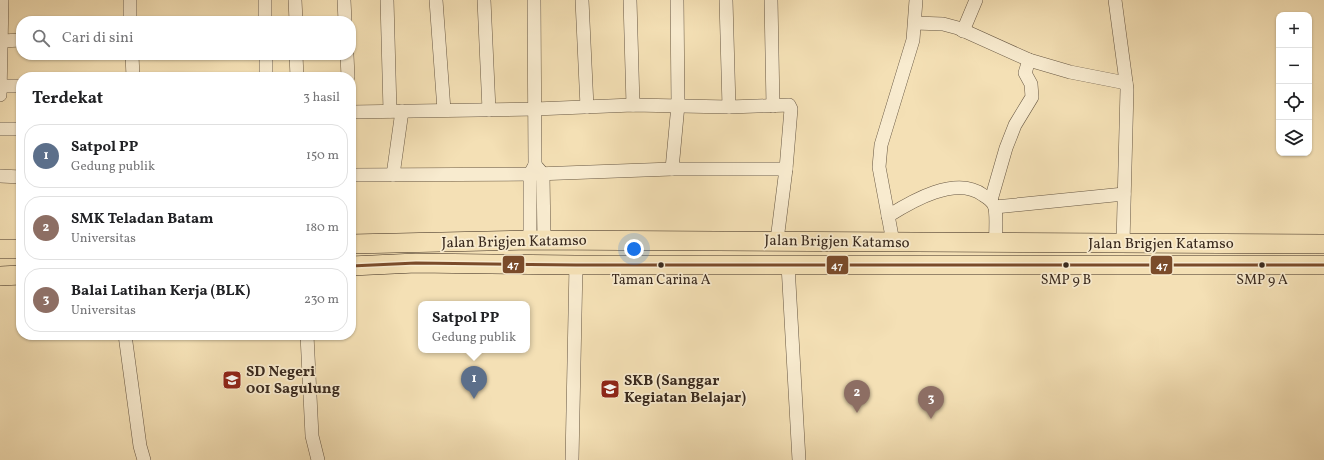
<!DOCTYPE html>
<html lang="id">
<meta charset="utf-8">
<style>
body{margin:0;font-family:Vollkorn,serif;background:#f2f2f2;color:#202124}
.controls{position:absolute;right:12px;top:12px;display:grid;overflow:hidden;border-radius:8px;box-shadow:0 1px 3px #0004}
.controls button{width:36px;height:36px;display:grid;place-items:center;padding:0;border:0;border-bottom:1px solid #e0e0e0;background:#fff;color:#202124;font:20px sans-serif}
.you{position:absolute;left:634px;top:249px;width:14px;height:14px;margin:-10px;border:3px solid #fff;border-radius:50%;background:#1a73e8;box-shadow:0 0 0 6px #1a73e833}
.badge{display:grid;place-items:center;width:26px;height:26px;border-radius:50%;background:#8f2418;color:#fff;font-size:13px;font-weight:700}
.pin{position:absolute;translate:-50% -33px;filter:drop-shadow(0 1px 2px #0008)}
.pin::after{content:'';position:absolute;top:21px;width:14px;height:12px;background:inherit;clip-path:polygon(0 0,100% 0,50% 100%)}
.popup{position:absolute;left:418px;top:301px;width:112px;height:52px;box-sizing:border-box;display:grid;place-content:center;border-radius:8px;background:#fff;filter:drop-shadow(0 1px 3px #0005);font-size:13px;white-space:nowrap;color:#757577}
.popup b{font-size:15px;color:#202124}
.popup::after{content:'';position:absolute;left:50%;top:100%;margin-left:-8px;border:8px solid transparent;border-top-color:#fff}
.list{margin:0;padding:0;list-style:none}
h2{display:flex;justify-content:space-between;align-items:center;height:52px;margin:0;padding:0 16px;font-size:17px}
h2 small{font-size:13px;font-weight:400;color:#757577}
.list li{display:grid;grid-template-columns:26px 1fr auto;gap:12px;align-items:center;box-sizing:border-box;height:64px;margin:0 8px 8px;padding:0 8px;border:1px solid #e0e0e0;border-radius:16px}
.list b{display:block;font-size:15px;white-space:nowrap}
.list p{margin:0;font-size:13px;white-space:nowrap;color:#757577}
.list em{font-size:13px;font-style:normal;color:#757577}
.icon{flex:none;width:22px;height:22px;fill:none;stroke:currentColor;stroke-width:2;stroke-linecap:round;stroke-linejoin:round}
.map{position:relative;flex:none;width:1324px;height:460px;overflow:hidden}
.search{position:absolute;background:#fff;box-shadow:0 1px 3px #0004;left:16px;top:16px;width:340px;height:44px;display:flex;align-items:center;gap:10px;box-sizing:border-box;padding:0 14px;border-radius:16px;color:#757577;font-size:15px}
.panel{position:absolute;background:#fff;box-shadow:0 1px 3px #0004;left:16px;top:72px;width:340px;height:268px;border-radius:16px}
.map>svg:first-child{display:block}
.lines{fill:none;stroke-linecap:round;stroke-linejoin:round}
.minor-casing{stroke:#685844;stroke-width:14}
.highway-casing{stroke:#3a2a1e;stroke-width:20}
.minor{stroke:#f8ebcf;stroke-width:13}
.highway{stroke:#f4e0b5;stroke-width:19}
.bus-1-casing{stroke:#f8ebcf;stroke-width:6}
.bus-1{stroke:#7a4b2a;stroke-width:3}
.bus-dot{fill:#3a2a1e;stroke:#f8ebcf;stroke-width:1.5}
.labels{text-anchor:middle;stroke-width:3.5;stroke-linejoin:round;paint-order:stroke}
.bus-label{font-size:14px;fill:#3a2a1e;stroke:#f8ebcf}
.street-label{font-size:15px;fill:#3a2a1e;stroke:#f8ebcf}
.poi-label{font-size:15px;font-weight:bold;fill:#3a2a1e;stroke:#f8ebcf;text-anchor:start}
.line-badge{stroke:#f8ebcf;stroke-width:1.5}
.badge-label{font-size:11px;text-anchor:middle;font-weight:bold;fill:#fff}
</style>
<div class="map">
<svg width="1324" height="460" viewBox="0 0 1324 460">
<rect width="100%" height="100%" fill="#f4e0b5"/>
<filter id="stains"><feTurbulence type="fractalNoise" baseFrequency=".005" numOctaves="4"/><feColorMatrix values="0 0 0 0 .2 0 0 0 0 .09 0 0 0 0 .02 0 0 0 .5 -.17"/></filter>
<radialGradient id="worn" r=".72"><stop offset=".6" stop-color="#630" stop-opacity="0"/><stop offset="1" stop-color="#630" stop-opacity=".3"/></radialGradient>
<g class="lines">
<!-- minor casing -->
<g class="minor-casing">
<g id="minor">
<polyline points="130,0 130,21"/>
<polyline points="265,0 265,21"/>
<polyline points="295,0 296,21"/>
<polyline points="344,0 345,21"/>
<polyline points="387,0 390,111"/>
<polyline points="436,0 444,110"/>
<polyline points="484,0 489,110"/>
<polyline points="534,0 535,165"/>
<polyline points="582,0 587,107"/>
<polyline points="630,0 633,105"/>
<polyline points="726,0 729,107"/>
<polyline points="771,0 773,106"/>
<polyline points="1115,0 1127,89 1123,243"/>
<polyline points="915,23 943,24 958,28 1029,60 1070,72 1126,83"/>
<polyline points="963,31 976,0"/>
<polyline points="2,41 21,40"/>
<polyline points="132,55 133,77"/>
<polyline points="266,55 266,77"/>
<polyline points="296,55 297,77"/>
<polyline points="347,55 348,77"/>
<polyline points="1,86 21,86"/>
<polyline points="0,95 2,0"/>
<polyline points="351,112 535,109 633,105 729,107 789,105 791,109 786,169 777,240"/>
<polyline points="0,129 21,129"/>
<polyline points="672,169 678,105 677,0"/>
<polyline points="351,175 536,174 672,169 786,169"/>
<polyline points="393,175 402,111"/>
<polyline points="0,176 21,177"/>
<polyline points="991,200 1006,148 1015,125 1032,97 1031,84 1025,73 1029,60"/>
<polyline points="995,207 1124,194"/>
<path d="M888 216C912 201 956 175 983 195 988 198 994 202 995 208 997 219 995 232 996 242"/>
<polyline points="530,240 530,174 535,165 543,174 544,240"/>
<polyline points="893,242 879,167 881,145 913,40 916,0"/>
<polyline points="788,265 799,460"/>
<polyline points="125,335 140,446 144,460"/>
<polyline points="307,335 312,436 318,460"/>
<polyline points="572,460 576,265"/>
</g>
</g>
<!-- highway casing -->
<g class="highway-casing">
<g id="highway">
<polyline points="351,244 530,240 1324,244"/>
<polyline points="0,249 21,249"/>
<polyline points="351,266 416,263 576,265 1324,265"/>
<polyline points="0,276 21,275"/>
</g>
</g>
<!-- minor -->
<use href="#minor" class="minor"/>
<!-- highway -->
<use href="#highway" class="highway"/>
<!-- bus-1 casing -->
<g class="bus-1-casing">
<polyline id="bus-1" points="351,266 416,263 576,265 1324,265"/>
</g>
<!-- bus-1 -->
<use href="#bus-1" class="bus-1"/>
</g>
<!-- icons -->
<defs>
<g id="university-square" transform="scale(1)"><rect x="-9" y="-9" width="18" height="18" rx="4" fill="#8f2418" stroke="#f8ebcf"/><path d="M0-5L7-2L0 1L-7-2ZM-4 1L0 2.5L4 1V4Q0 6-4 4Z" fill="#fff"/></g>
</defs>
<g fill-rule="evenodd">
<use href="#university-square" x="232" y="380"/>
<use href="#university-square" x="610" y="389"/>
</g>
<!-- markers -->
<g class="bus-dot">
<circle cx="661" cy="265" r="3.5"/>
<circle cx="1066" cy="265" r="3.5"/>
<circle cx="1262" cy="265" r="3.5"/>
</g>
<g class="labels">
<!-- bus labels -->
<g class="bus-label">
<text x="661" y="284">Taman Carina A</text>
<text x="1066" y="284">SMP 9 B</text>
<text x="1262" y="284">SMP 9 A</text>
</g>
<!-- street labels -->
<g class="street-label">
<text transform="translate(514 241) rotate(-1)" y="5">Jalan Brigjen Katamso</text>
<text transform="translate(837 241) rotate(1)" y="5">Jalan Brigjen Katamso</text>
<text x="1161" y="248">Jalan Brigjen Katamso</text>
</g>
<!-- poi labels -->
<g class="poi-label">
<text x="246" y="376">SD Negeri<tspan x="246" dy="17">001 Sagulung</tspan></text>
<text x="624" y="385">SKB (Sanggar<tspan x="624" dy="17">Kegiatan Belajar)</tspan></text>
</g>
</g>
<g class="line-badge">
<rect x="502" y="255" width="23" height="19" rx="4" fill="#7a4b2a"/>
<rect x="826" y="255" width="23" height="20" rx="4" fill="#7a4b2a"/>
<rect x="1150" y="255" width="23" height="20" rx="4" fill="#7a4b2a"/>
</g>
<g class="badge-label">
<text x="513" y="268">47</text>
<text x="837" y="269">47</text>
<text x="1162" y="269">47</text>
</g>
<rect width="100%" height="100%" filter="url(#stains)"/>
<rect width="100%" height="100%" fill="url(#worn)"/>
</svg>
<div class="controls">
<button>+</button>
<button>−</button>
<button><svg class="icon" aria-label="locate" viewBox="0 0 24 24"><circle cx="12" cy="12" r="6"/><path d="M12 2v4M12 18v4M2 12h4M18 12h4"/></svg></button>
<button><svg class="icon" aria-label="layers" viewBox="0 0 24 24"><path d="M12 4l9 5-9 5-9-5zM3 14l9 5 9-5"/></svg></button>
</div>
<div class="you"></div>
<div class="pin badge" style="left:474px;top:399px;background:#5c6f8a">1</div>
<div class="popup"><b>Satpol PP</b>Gedung publik</div>
<div class="pin badge" style="left:857px;top:413px;background:#8d6e63">2</div>
<div class="pin badge" style="left:931px;top:419px;background:#8d6e63">3</div>
<div class="search"><svg class="icon" aria-label="search" viewBox="0 0 24 24"><circle cx="10" cy="10" r="6"/><path d="M15 15l6 6"/></svg>Cari di sini</div>
<section class="panel">
<h2>Terdekat<small>3 hasil</small></h2>
<ul class="list">
<li><span class="badge" style="background:#5c6f8a">1</span><div><b>Satpol PP</b><p>Gedung publik</p></div><em>150 m</em></li>
<li><span class="badge" style="background:#8d6e63">2</span><div><b>SMK Teladan Batam</b><p>Universitas</p></div><em>180 m</em></li>
<li><span class="badge" style="background:#8d6e63">3</span><div><b>Balai Latihan Kerja (BLK)</b><p>Universitas</p></div><em>230 m</em></li>
</ul>
</section>
</div>
